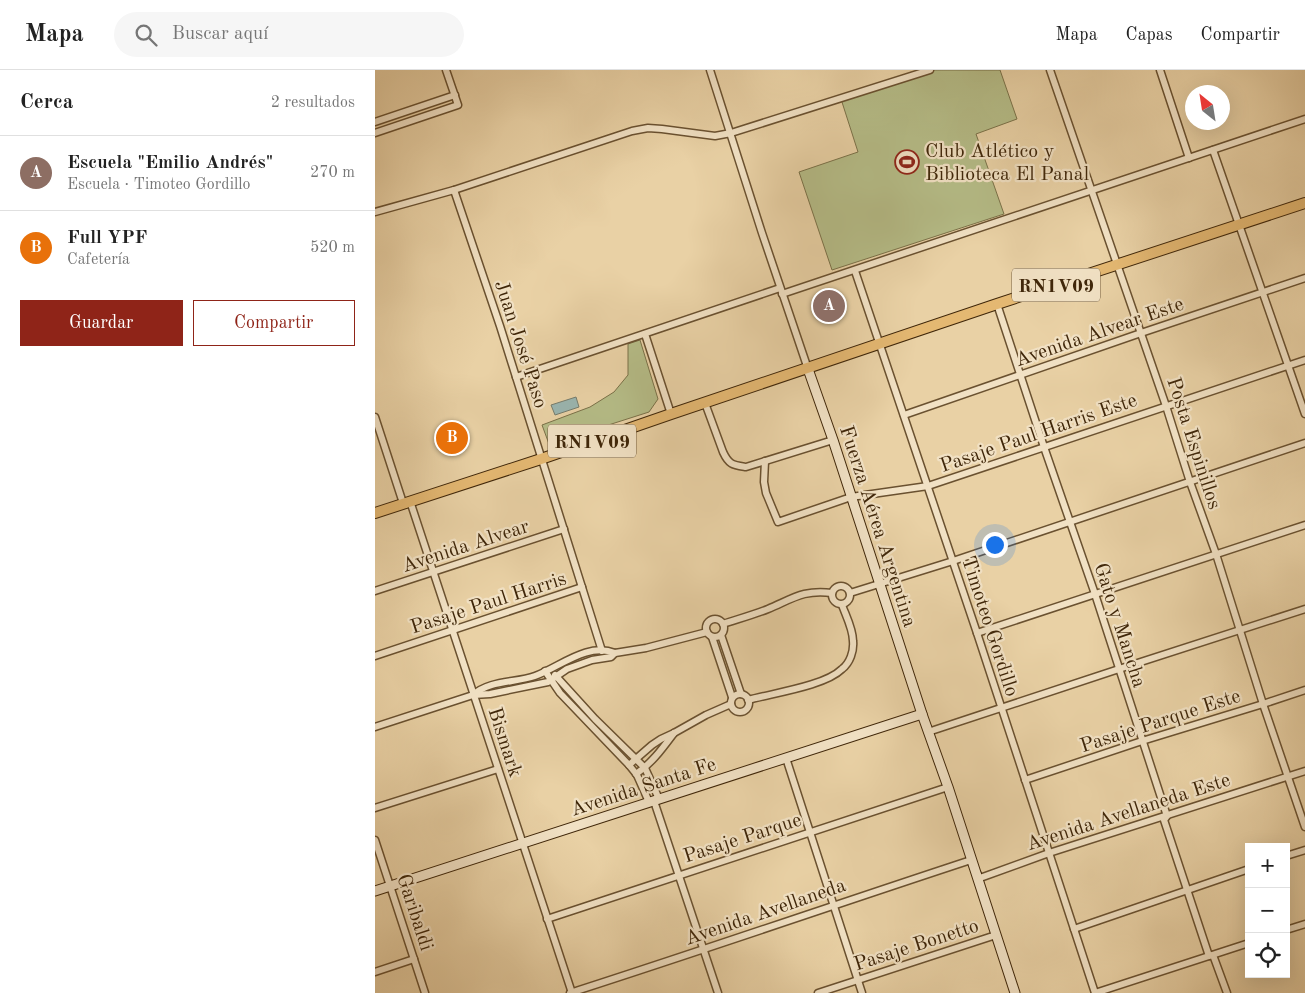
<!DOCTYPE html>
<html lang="es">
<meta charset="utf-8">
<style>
body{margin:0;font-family:"Old Standard TT",serif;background:#f6f6f6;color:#222}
.controls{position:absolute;right:15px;bottom:15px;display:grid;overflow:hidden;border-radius:0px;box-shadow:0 5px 20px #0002}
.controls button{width:45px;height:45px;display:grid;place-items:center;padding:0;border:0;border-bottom:1px solid #e0e0e0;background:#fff;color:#222;font:25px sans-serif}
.compass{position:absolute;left:810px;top:15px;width:45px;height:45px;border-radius:50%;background:#fff;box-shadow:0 5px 20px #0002;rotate:330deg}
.you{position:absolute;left:619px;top:474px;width:18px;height:18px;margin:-12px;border:4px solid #fff;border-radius:50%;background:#1a73e8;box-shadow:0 0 0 8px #1a73e833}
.badge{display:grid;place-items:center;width:32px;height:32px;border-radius:50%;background:#8f2418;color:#fff;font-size:16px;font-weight:700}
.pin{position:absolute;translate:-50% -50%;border:2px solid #fff;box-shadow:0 1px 5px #0006}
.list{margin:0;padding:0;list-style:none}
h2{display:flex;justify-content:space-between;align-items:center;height:65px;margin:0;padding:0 20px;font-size:21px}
h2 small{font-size:16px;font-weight:400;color:#767676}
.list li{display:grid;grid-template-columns:32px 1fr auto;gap:15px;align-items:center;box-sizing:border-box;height:75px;padding:0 20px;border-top:1px solid #e0e0e0}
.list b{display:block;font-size:19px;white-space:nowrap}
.list p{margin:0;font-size:16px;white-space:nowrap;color:#767676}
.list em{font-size:16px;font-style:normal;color:#767676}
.actions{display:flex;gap:10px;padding:15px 20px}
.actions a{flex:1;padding:11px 0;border:1px solid #8f2418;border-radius:0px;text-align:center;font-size:18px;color:#8f2418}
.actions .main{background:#8f2418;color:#fff}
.icon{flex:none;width:28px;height:28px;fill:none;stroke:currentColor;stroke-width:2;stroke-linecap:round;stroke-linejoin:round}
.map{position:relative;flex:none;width:930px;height:923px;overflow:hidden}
header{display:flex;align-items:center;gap:30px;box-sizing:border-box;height:70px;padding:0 25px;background:#fff;border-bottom:1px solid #e0e0e0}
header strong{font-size:24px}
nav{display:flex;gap:28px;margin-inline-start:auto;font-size:18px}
.search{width:350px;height:45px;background:#f6f6f6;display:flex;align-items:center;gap:12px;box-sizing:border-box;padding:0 18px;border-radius:28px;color:#767676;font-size:19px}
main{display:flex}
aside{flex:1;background:#fff}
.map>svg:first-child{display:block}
.green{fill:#b5bc87;stroke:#7a7148}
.water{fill:#9ab5b0;stroke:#767c6d}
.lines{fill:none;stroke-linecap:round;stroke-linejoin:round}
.street-casing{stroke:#6a5130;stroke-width:9}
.secondary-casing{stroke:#3f2609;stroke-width:11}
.primary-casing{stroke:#3f2609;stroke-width:12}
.street{stroke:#f1e1c4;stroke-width:6}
.secondary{stroke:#f1e1c4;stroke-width:9}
.primary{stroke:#e4b872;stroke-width:10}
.labels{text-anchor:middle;stroke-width:4.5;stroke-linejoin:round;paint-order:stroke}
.shield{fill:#f1e1c4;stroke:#745e41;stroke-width:1}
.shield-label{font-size:19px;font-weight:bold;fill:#3f2609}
.poi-label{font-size:20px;fill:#3f2609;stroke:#f1e1c4;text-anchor:start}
.street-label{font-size:20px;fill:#3f2609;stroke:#f1e1c4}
</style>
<header>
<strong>Mapa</strong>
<div class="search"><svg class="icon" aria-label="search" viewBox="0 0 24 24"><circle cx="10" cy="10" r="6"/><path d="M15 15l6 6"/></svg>Buscar aquí</div>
<nav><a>Mapa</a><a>Capas</a><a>Compartir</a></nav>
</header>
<main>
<aside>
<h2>Cerca<small>2 resultados</small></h2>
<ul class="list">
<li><span class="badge" style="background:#8d6e63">A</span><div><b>Escuela &quot;Emilio Andrés&quot;</b><p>Escuela · Timoteo Gordillo</p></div><em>270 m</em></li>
<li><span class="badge" style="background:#e8710a">B</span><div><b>Full YPF</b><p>Cafetería</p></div><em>520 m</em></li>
</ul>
<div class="actions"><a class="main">Guardar</a><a>Compartir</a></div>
</aside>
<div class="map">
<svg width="930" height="923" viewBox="0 0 930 923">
<rect width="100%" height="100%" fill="#e9d1a5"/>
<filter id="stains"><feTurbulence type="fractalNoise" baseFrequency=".004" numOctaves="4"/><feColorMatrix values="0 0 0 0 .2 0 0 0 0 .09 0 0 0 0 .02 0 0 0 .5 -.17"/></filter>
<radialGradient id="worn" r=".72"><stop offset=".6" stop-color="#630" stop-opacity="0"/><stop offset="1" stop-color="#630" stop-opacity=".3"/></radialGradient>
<!-- green -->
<g class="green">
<polygon points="555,0 625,0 642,49 601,64 629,144 457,200 424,102 483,82 466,29"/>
<polygon points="265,270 283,329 274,342 174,374 167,355 215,337 239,322 253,305 253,274"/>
</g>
<!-- water -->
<polygon class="water" points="201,327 204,337 180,345 176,335"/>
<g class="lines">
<!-- street casing -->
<g class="street-casing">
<g id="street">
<polyline points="335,0 387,163 433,299"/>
<polyline points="675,0 791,336 815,412 841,484 888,634 930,757"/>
<polyline points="785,0 814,88"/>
<polyline points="0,52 80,25"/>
<polyline points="0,63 83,35 71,0"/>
<polyline points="838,80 930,344"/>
<polyline points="79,120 125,256 227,581"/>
<polyline points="0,142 79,120 257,61 273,58 287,59 340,66 356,63 555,0"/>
<polyline points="480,201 602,563 720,923"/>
<polyline points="407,224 930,49"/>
<polyline points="622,234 669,377 720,524 792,746 789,750 834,886"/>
<polyline points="270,264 296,344"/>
<polyline points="141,307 405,218"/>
<path d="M330 333 348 382C354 395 358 395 371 397L458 370"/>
<polyline points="529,345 766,263 930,208"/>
<polyline points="0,347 28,433"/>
<polyline points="390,391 389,412 391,423 403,452 476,427 553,416 930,290"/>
<polyline points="35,431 197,923"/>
<circle cx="466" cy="525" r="9"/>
<polyline points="0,521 189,459"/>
<polyline points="475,523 578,491 930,373"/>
<circle cx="340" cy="558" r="9"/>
<path d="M348 554C363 549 378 545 393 539 417 529 429 519 457 523"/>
<polyline points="602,563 930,455"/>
<polyline points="346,565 366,624"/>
<polyline points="337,567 357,627"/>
<polyline points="0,586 207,517"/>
<polyline points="170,601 185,623 254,695 262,705 274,732"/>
<polyline points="180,605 220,649 270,698 284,729"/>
<circle cx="365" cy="633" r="9"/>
<polyline points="98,625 115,624 173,612 192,599 217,590 236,587 240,583 271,578 332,562"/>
<path d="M373 630C398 623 450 616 467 599 475 593 479 581 478 571 478 559 471 546 467 535"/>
<path d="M0 657 98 625C115 610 140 613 160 606 185 597 212 572 240 583"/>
<polyline points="553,662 744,599 930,539"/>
<polyline points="411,688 487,923"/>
<polyline points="254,695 277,675 286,669 299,663 331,645 356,634"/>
<path d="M261 704C277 693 287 679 299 663"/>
<polyline points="650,710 767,671 888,634 930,620"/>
<polyline points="279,731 343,923"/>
<polyline points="0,738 123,699"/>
<polyline points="0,770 50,923"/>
<polyline points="911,786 930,780"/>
<polyline points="602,803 605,808 674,783 930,701"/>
<polyline points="172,849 573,717"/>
<polyline points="699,859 874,799"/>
<polyline points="911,860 930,854"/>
<polyline points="838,885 852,923"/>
<polyline points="0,902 39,889"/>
<path d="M195 923C329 880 462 834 596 790L598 794"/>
<polyline points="443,923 621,865"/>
<polyline points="720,923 874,873"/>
</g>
</g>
<!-- secondary casing -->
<g class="secondary-casing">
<g id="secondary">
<polyline points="433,299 458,370 547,644 573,717 640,923"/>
<polyline points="0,821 547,644"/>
</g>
</g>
<!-- primary casing -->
<g class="primary-casing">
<polyline id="primary" points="0,443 166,389 296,344 622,234 930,133"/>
</g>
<!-- street -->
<use href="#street" class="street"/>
<!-- secondary -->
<use href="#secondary" class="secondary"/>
<!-- primary -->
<use href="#primary" class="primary"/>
</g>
<!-- icons -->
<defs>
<g id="stadium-ring" transform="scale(1.25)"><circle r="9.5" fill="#f1e1c4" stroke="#8f2418" stroke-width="1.5"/><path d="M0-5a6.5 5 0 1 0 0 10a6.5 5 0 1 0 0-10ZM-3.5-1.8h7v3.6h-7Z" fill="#8f2418"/></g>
</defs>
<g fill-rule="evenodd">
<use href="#stadium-ring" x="532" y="92"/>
</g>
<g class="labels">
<!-- shield labels -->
<g class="shield">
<rect x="637" y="198.5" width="88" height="33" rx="4"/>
<rect x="173" y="354.5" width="88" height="33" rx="4"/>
</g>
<g class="shield-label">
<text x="681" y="222">RN1V09</text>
<text x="217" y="378">RN1V09</text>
</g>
<!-- poi labels -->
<g class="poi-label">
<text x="550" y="87">Club Atlético y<tspan x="550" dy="23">Biblioteca El Panal</tspan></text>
</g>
<!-- street labels -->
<g class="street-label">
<text transform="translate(724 261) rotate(-19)" y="7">Avenida Alvear Este</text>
<text transform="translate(147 274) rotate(72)" y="7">Juan José Paso</text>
<text transform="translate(663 362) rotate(-19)" y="7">Pasaje Paul Harris Este</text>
<text transform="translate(820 373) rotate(72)" y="7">Posta Espinillos</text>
<text transform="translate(504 456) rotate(72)" y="7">Fuerza Aérea Argentina</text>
<text transform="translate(90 475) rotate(-18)" y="7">Avenida Alvear</text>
<text transform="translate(113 532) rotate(-18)" y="7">Pasaje Paul Harris</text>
<text transform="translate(746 555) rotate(72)" y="7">Gato y Mancha</text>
<text transform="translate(616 556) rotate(72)" y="7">Timoteo Gordillo</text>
<text transform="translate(785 650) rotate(-18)" y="7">Pasaje Parque Este</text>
<text transform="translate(131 672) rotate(72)" y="7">Bismark</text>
<text transform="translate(268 716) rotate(-18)" y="7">Avenida Santa Fe</text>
<text transform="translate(753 741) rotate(-18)" y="7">Avenida Avellaneda Este</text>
<text transform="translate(367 767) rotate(-18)" y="7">Pasaje Parque</text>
<text transform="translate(390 841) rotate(-19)" y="7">Avenida Avellaneda</text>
<text transform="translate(41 842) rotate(72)" y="7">Garibaldi</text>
<text transform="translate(541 874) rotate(-18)" y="7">Pasaje Bonetto</text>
</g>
</g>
<rect width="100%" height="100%" filter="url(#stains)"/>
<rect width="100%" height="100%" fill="url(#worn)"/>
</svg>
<div class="controls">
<button>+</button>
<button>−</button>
<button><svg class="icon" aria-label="locate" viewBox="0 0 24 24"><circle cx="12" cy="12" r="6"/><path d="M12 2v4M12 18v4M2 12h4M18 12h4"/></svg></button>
</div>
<svg class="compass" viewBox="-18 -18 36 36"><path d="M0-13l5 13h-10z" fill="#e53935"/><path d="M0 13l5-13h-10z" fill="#767676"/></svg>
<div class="you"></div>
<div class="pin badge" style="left:454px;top:236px;background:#8d6e63">A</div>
<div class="pin badge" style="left:77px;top:368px;background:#e8710a">B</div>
</div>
</main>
